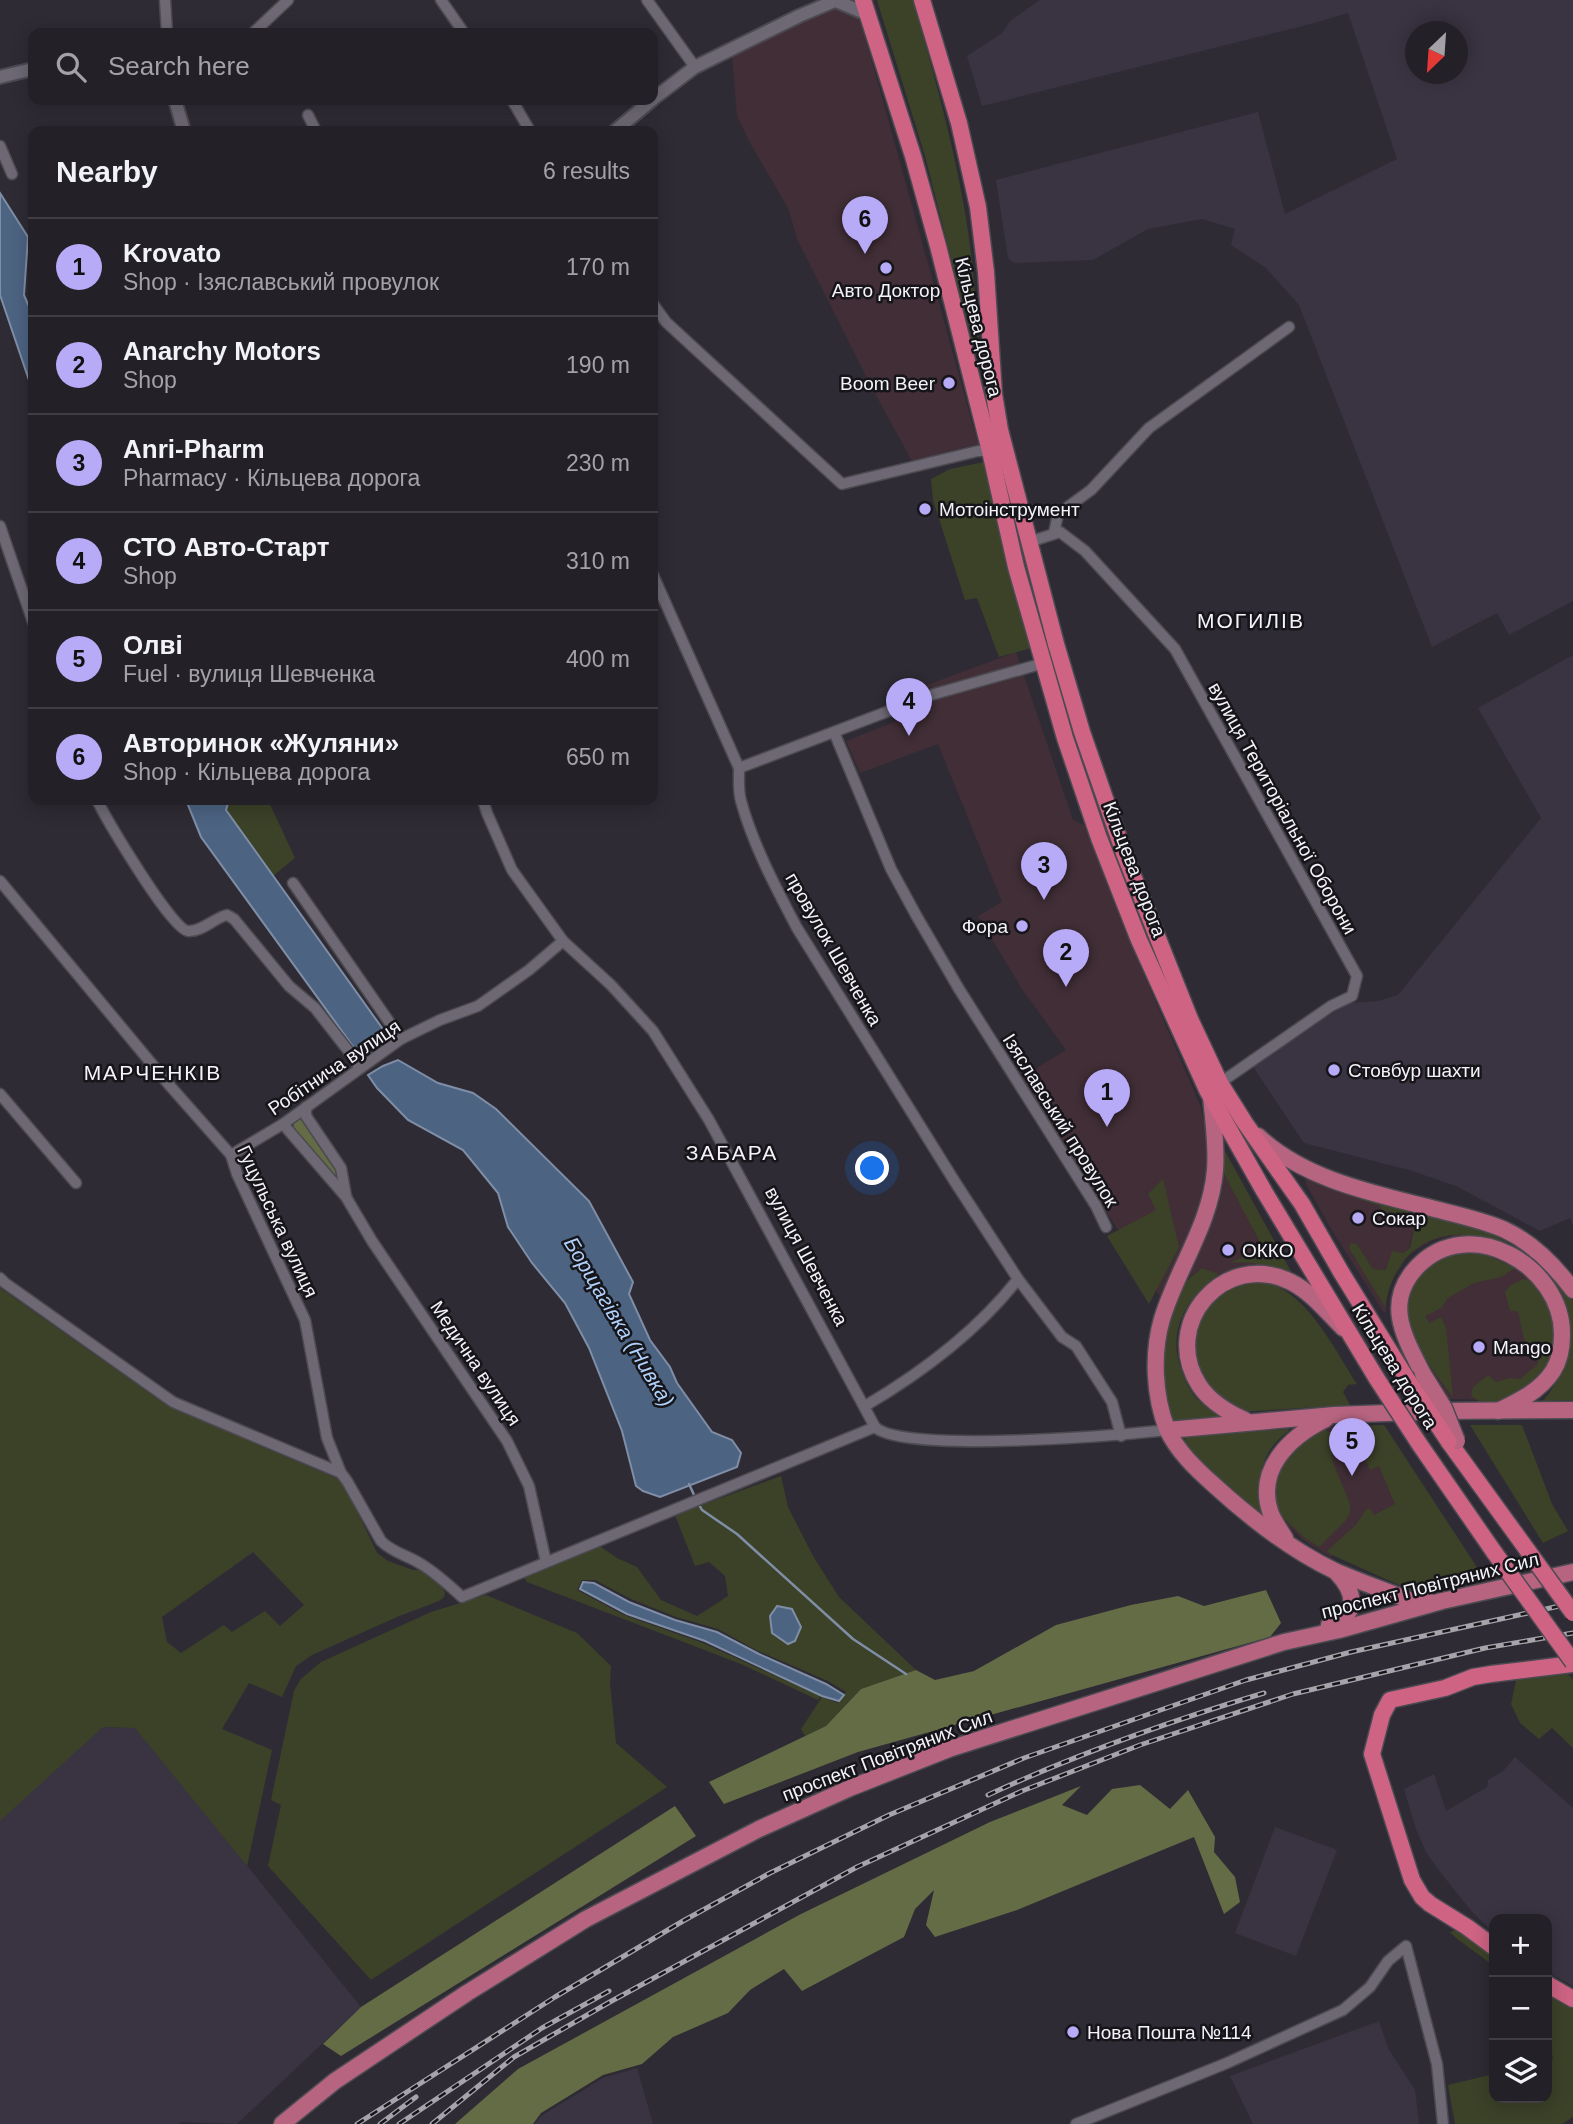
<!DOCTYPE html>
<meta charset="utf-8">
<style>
body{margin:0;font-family:Arial,sans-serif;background:#2f2d33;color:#f1f3f6}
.controls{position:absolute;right:21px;bottom:21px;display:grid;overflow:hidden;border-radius:14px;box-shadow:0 4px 18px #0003}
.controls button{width:63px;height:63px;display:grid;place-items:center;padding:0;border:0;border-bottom:2px solid #403e44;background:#232027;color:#f1f3f6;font:35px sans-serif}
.compass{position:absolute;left:1405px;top:21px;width:63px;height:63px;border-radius:50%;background:#232027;box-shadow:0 4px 18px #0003;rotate:205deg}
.you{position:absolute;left:873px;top:1169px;width:24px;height:24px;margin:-18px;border:5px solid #fff;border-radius:50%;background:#1a73e8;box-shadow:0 0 0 10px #1a73e833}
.badge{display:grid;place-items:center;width:46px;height:46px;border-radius:50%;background:#b7abf8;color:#111;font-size:23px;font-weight:700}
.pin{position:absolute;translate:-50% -58px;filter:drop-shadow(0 2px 4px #0008)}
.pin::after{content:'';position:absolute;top:37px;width:24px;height:21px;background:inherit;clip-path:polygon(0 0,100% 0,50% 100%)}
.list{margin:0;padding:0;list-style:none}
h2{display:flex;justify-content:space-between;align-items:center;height:91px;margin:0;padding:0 28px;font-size:30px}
h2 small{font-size:23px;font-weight:400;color:#a3a3a7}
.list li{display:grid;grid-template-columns:46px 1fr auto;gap:21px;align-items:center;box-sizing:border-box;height:98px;padding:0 28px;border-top:2px solid #403e44}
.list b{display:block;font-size:26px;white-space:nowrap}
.list p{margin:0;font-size:23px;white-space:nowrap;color:#a3a3a7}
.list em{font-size:23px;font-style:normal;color:#a3a3a7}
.icon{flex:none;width:38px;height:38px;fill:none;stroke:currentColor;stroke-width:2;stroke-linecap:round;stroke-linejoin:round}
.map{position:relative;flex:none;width:1573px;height:2124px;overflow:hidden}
.search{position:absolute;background:#232027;box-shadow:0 4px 18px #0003;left:28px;top:28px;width:630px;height:77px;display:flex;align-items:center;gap:18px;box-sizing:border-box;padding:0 24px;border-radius:14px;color:#a3a3a7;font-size:26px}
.panel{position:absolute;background:#232027;box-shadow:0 4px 18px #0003;left:28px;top:126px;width:630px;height:679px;border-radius:14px}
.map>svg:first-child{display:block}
.commercial{fill:#412e36;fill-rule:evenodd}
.built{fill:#3a3342;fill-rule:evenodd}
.green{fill:#3c4228;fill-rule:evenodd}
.forest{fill:#646c46}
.water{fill:#4c6382;stroke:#7f8ea6;stroke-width:2}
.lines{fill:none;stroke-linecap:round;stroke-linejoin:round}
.stream{stroke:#7f8ea6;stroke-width:2.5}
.minor-casing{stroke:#4c4a51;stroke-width:13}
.tertiary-casing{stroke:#4c4a51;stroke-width:16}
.primary-casing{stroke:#4c4a51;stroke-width:19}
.trunk-casing{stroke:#4c4a51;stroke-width:19}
.minor{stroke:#6d6873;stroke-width:10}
.tertiary{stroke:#6d6873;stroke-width:12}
.primary{stroke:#b66480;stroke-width:16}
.trunk{stroke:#ce6384;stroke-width:16}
.rail-casing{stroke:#a6a4ab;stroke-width:5}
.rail{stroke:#161519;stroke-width:2.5;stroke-dasharray:8;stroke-linecap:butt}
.primary-bridge-casing{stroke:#4c4a51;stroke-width:19;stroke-linecap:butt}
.trunk-bridge-casing{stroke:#4c4a51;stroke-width:19;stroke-linecap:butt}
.primary-bridge{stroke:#b66480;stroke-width:16}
.trunk-bridge{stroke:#ce6384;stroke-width:16}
.poi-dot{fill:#b7abf8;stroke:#161519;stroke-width:2.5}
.labels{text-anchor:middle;stroke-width:5;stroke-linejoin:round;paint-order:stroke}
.poi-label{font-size:19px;fill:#f5f3f9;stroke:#161519;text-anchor:start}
.street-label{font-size:19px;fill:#f5f3f9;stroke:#161519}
.neighbourhood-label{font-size:21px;letter-spacing:2px;fill:#f5f3f9;stroke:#161519}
.water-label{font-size:21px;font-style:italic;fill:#b0d1fc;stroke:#161519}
</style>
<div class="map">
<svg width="1573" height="2124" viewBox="0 0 1573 2124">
<rect width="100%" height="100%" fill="#2f2b34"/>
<!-- commercial -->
<g class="commercial">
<polygon points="839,8 848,10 858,18 863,29 978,444 912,461 873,390 798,241 788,208 750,143 737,116 732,56 810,16 830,9"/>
<polygon points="1016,652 1073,820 1084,825 1127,935 1200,1105 1208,1139 1209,1160 1202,1203 1188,1239 1174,1264 1160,1297 1022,1077 1066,1050 1022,989 978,916 1002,902 938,744 860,773 846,741 924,710 916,689"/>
<polygon points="1221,1169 1282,1271 1247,1266 1219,1274 1202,1268 1189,1278 1184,1273"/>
<path d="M1308 1177 1491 1232 1507 1240 1504 1246 1471 1236H1451L1435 1239 1419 1248 1408 1257 1393 1278 1388 1290 1386 1311 1384 1313 1330 1227 1306 1184V1178ZM1359 1199 1467 1225 1506 1241 1504 1244 1471 1235H1451L1434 1238 1418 1247 1399 1267 1387 1290 1385 1306 1357 1244 1373 1269 1386 1270 1409 1248 1415 1224 1391 1217V1213L1381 1206Z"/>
<polygon points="1493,1254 1529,1275 1552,1357 1490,1400 1450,1399 1444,1395 1406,1332 1407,1293 1430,1262"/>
<polygon points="1337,1426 1365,1426 1407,1512 1330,1557 1303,1540 1275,1512 1272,1486 1324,1428"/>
</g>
<!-- built -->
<g class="built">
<path d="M1040 0H1573V601L1509 635 1497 613 1432 647 1299 305 1266 268 1231 245 1235 229 1202 219 1148 229 1093 260 1014 263 1008 258 996 180 1258 112 1285 214 1397 159 1348 13 1314 23 982 106 967 56 1002 33 1010 21ZM1416 32H1458V74H1416Z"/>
<polygon points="1573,655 1573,1225 1570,1218 1540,1231 1456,1186 1409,1170 1304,1143 1252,1065 1343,1006 1351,1003 1378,1001 1398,995 1541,818 1478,708"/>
<polygon points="0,1288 169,1407 338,1479 348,1492 377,1553 388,1561 414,1571 262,1546 162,1616 104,1727 136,1728 361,2007 237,2124 181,2122 179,2124 0,2124"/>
<polygon points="1515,1757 1573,1808 1573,1986 1547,1972 1547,1919 1494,1919 1494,1933 1472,1912 1437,1868 1426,1852 1416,1829 1404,1789 1434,1774 1446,1811 1487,1787 1488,1780 1503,1771"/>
<polygon points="1275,1827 1337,1850 1296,1956 1235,1933"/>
<polygon points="1379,2021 1388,2048 1415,2090 1419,2124 1253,2124 1230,2076"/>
<polygon points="637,2068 653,2124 535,2124 541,2116 603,2078"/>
</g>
<!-- green -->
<g class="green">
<path d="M877 0H913C932 68 952 137 964 207 973 256 976 306 980 356H976L925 156Z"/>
<polygon points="984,462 1009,567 1031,648 999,657 977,598 965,600 933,500 931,479 950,469"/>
<polygon points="229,800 268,800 295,858 273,876 226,810"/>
<path d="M1220 1142 1293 1275C1270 1266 1255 1261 1229 1263L1263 1248 1221 1168Z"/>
<polygon points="1163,1179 1179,1247 1149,1304 1107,1236 1156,1210 1148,1194"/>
<path d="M1357 1195C1437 1216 1523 1227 1573 1301V1400L1543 1401C1557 1383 1570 1363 1571 1339 1572 1318 1562 1297 1549 1281 1498 1218 1400 1213 1385 1307L1349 1248 1351 1243 1357 1244 1373 1269 1386 1270 1392 1251 1403 1253 1410 1248 1415 1224 1390 1217 1391 1213 1382 1210 1380 1206 1359 1199Z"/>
<path d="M1479 1252 1515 1268 1501 1277 1474 1283 1448 1298 1441 1308 1425 1316 1429 1323 1441 1317 1446 1328 1453 1397C1428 1364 1387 1316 1420 1275 1435 1256 1455 1253 1479 1252Z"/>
<path d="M1202 1268 1219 1274C1186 1298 1166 1331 1182 1372 1185 1380 1189 1389 1194 1396 1201 1404 1211 1411 1219 1417V1420L1169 1422 1162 1392V1332L1176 1292 1190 1278Z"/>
<path d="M1523 1279C1543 1283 1550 1306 1560 1323L1547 1372C1529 1385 1492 1418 1471 1395L1473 1387 1488 1375 1496 1382 1510 1378 1520 1379 1539 1363 1524 1339 1518 1311H1510L1505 1292 1510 1286Z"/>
<path d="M1245 1282C1252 1283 1260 1282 1267 1283 1308 1293 1335 1351 1357 1384L1348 1385 1343 1392 1350 1405 1255 1411C1247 1411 1236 1411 1229 1406 1186 1382 1181 1315 1225 1289 1230 1286 1239 1284 1245 1282Z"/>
<path d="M0 1288 169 1407 338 1479 348 1492 377 1553 388 1561 413 1570H424L437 1580 445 1592 444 1597 439 1601 397 1617 312 1655 296 1666 282 1697 249 1683 222 1729 272 1750 247 1866 135 1728 103 1727 0 1821ZM253 1552 304 1605 280 1626 265 1611 232 1632 224 1625 181 1653 167 1642 162 1617Z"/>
<polygon points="1384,1425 1486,1581 1421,1591 1410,1590 1330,1554 1327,1551 1356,1525 1366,1510 1370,1508 1374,1515 1395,1504 1379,1466 1370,1470 1356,1440 1347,1443 1344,1429 1348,1426"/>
<polygon points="1470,1425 1522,1425 1552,1504 1568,1531 1543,1543"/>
<path d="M1288 1429 1289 1431C1257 1452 1255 1488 1265 1522L1210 1475 1184 1443 1185 1438 1190 1436Z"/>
<polygon points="1324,1430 1330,1432 1332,1460 1350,1504 1350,1512 1346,1520 1319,1547 1305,1538 1277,1512 1274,1499 1274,1486 1281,1463 1314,1432"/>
<polygon points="781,1476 788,1507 813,1556 839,1597 916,1670 861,1689 826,1726 805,1736 801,1729 822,1697 838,1703 846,1692 828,1681 756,1650 718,1629 676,1617 631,1599 595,1580 582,1580 577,1590 624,1615 703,1643 820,1696 818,1700 741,1664 527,1582 523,1576 591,1548 601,1547 617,1558 637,1567 661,1600 697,1616 728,1596 725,1576 709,1562 695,1566 675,1515"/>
<polygon points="486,1595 577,1633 611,1666 610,1683 616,1743 667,1787 371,1980 268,1866 281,1805 271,1800 294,1691 301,1679 321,1662 431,1612"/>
<polygon points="1565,1670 1573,1680 1573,1748 1552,1728 1539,1739 1520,1723 1511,1704 1517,1676"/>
<polygon points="1459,1929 1494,1953 1494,1966 1456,1938 1450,1932"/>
<polygon points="1547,1991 1573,2007 1573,2117 1562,2124 1455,2124 1448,2085 1494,2074 1494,2098 1547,2098 1547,2061 1553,2059 1547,2027"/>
</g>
<!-- forest -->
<g class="forest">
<polygon points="299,1118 305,1119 339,1169 341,1186 293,1130 294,1121"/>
<polygon points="1266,1590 1281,1623 1270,1637 858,1752 724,1804 709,1782 826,1726 861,1689 916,1670 935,1680 974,1671 1056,1625 1131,1605 1178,1596 1204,1606"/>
<polygon points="1140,1785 1170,1809 1188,1790 1215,1837 1214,1852 1235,1877 1240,1902 1224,1914 1194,1837 1017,1910 935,1937 926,1925 934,1890 915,1909 904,1937 802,1991 784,1969 750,1990 728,2013 673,2037 642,2064 603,2075 541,2113 533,2124 455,2124 518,2069 801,1914 990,1822 1081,1786 1062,1805 1087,1815 1112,1789"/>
<polygon points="675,1806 696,1836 341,2056 323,2044 361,2007"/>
</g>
<!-- water -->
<g class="water">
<polygon points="0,193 28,237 24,295 33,316 33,392 0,295"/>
<polygon points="186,800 229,800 226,810 385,1032 357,1052 201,837"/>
<polygon points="398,1060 438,1083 473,1093 496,1109 589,1201 633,1282 629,1294 650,1340 670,1367 677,1383 712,1432 732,1440 741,1453 737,1467 660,1497 643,1491 636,1486 622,1431 589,1348 565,1303 532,1263 508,1227 498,1193 463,1150 408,1120 377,1088 368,1075 383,1066"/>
<polygon points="583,1582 594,1583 629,1602 675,1620 717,1632 759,1654 826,1684 844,1695 839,1701 822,1696 705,1641 627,1614 580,1589"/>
<polygon points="777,1606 792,1609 801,1627 795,1641 788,1644 772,1633 770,1616"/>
</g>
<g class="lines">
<!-- stream -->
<g class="stream">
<polyline points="363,1047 374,1056"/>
<polyline points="689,1484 695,1497"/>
<polyline points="698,1503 702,1510 737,1534 853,1639 906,1674"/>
</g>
<!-- minor casing -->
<g class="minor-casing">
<g id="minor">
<polyline points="165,0 167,33"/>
<polyline points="441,0 464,33"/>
<polyline points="647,0 695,67"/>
<polyline points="253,33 288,0"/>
<polyline points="512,100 530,131"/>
<polyline points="308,115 316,131"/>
<polyline points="0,146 12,174"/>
<polyline points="653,304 666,322 842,484 978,451 990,451"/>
<polyline points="0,526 33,622"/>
<polyline points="1054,533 1058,514 1091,490 1149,428 1289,327"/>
<polyline points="1029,542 1060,532 1085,551 1175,649 1357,976 1352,996 1331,1006 1220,1083"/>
<path d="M653 575 739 768C739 779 738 791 741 801 753 845 776 888 797 928L955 1182 1018 1279 1062 1337 1076 1346 1112 1402 1121 1436"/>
<polyline points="834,732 891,869 916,915 959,989 1096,1206 1106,1227"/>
<polyline points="739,768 931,695 1044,663"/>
<path d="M97 800C107 820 171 929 188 931 202 932 214 918 227 915L234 919 289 986 315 1008 354 1058 359 1068"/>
<path d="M483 800 487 813 512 870 563 941 611 985 653 1031 709 1120 875 1427C903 1454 1121 1435 1168 1430"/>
<path d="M0 881 171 1087 231 1155 237 1174 305 1320 327 1438 341 1473 347 1481 381 1541C393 1553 407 1555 421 1564 436 1573 449 1585 462 1597L875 1427"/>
<polyline points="293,883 401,1039"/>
<polyline points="0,1094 76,1183"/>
<polyline points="306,1107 306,1116 341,1168 346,1196"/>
<polyline points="283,1124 346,1197 372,1241 507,1441 529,1486 546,1562"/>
<polyline points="231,1155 283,1124 401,1039 440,1020 478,1006 529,970 563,941"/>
<polyline points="0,1278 5,1283 173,1402 341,1473"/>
<path d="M865 1406C921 1373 978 1330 1018 1279"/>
<polyline points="1076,2124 1227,2063 1343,2010 1370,1987 1388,1961 1406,1946 1437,2064 1443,2124"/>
</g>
</g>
<!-- tertiary casing -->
<g class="tertiary-casing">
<g id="tertiary">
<polyline points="836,1 867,14"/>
<polyline points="0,77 33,69"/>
<polyline points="653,99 695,67 799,16 837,0"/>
<polyline points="175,100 184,131"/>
<polyline points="615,131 652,100"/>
</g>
</g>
<!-- primary casing -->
<g class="primary-casing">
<g id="primary">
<path d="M1211 1096C1213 1120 1217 1145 1215 1170 1211 1223 1177 1269 1162 1319 1152 1353 1154 1396 1167 1429 1177 1451 1196 1469 1214 1485 1250 1518 1291 1550 1335 1571 1358 1581 1381 1589 1404 1598L1413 1601H1428"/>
<path d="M1258 1136C1306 1181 1377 1194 1439 1210 1461 1216 1485 1221 1505 1230 1533 1243 1555 1266 1573 1290"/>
<path d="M1423 1374C1405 1338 1383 1303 1417 1267 1469 1212 1563 1266 1562 1335 1562 1348 1560 1360 1553 1371 1540 1391 1519 1401 1498 1411"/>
<path d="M1245 1420C1227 1412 1210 1402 1199 1385 1160 1324 1224 1249 1291 1282 1311 1292 1327 1312 1343 1328"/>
<polyline points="1168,1430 1334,1415 1440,1411 1573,1410"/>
<path d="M1285 1538C1280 1530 1275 1523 1271 1514 1255 1470 1289 1437 1326 1419"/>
<path d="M1329 1625C1359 1615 1356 1593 1337 1573"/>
<polyline points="282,2124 335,2081 467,1993 586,1919 759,1829 850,1788 949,1749 1284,1642 1339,1630 1442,1601 1573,1572"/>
</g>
</g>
<!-- trunk casing -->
<g class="trunk-casing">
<g id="trunk">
<polyline points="863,0 913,156 938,246 990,451 1016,567 1065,738 1099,838 1139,940 1207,1090 1264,1191 1377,1379"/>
<polyline points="922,0 959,123 978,207 986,272 994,394 1000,430 1056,644 1082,732 1124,853 1190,1019 1220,1083 1245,1123 1302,1204 1341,1272 1405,1376"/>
<polyline points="1449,1442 1528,1551"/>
<polyline points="1420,1445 1494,1552"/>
<polyline points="1494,1947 1467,1927 1430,1904 1422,1897 1412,1880 1372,1754 1382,1715 1390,1700 1445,1688 1473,1677 1491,1674 1573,1664"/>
<polyline points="1547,1984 1573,1999"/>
</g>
</g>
<!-- minor -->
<use href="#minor" class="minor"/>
<!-- tertiary -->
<use href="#tertiary" class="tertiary"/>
<!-- primary -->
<use href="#primary" class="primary"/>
<!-- trunk -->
<use href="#trunk" class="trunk"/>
<!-- rail casing -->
<g class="rail-casing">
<g id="rail">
<path d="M988 1795C1077 1754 1170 1721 1264 1693"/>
<polyline points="357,2124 555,1997 683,1921 770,1873 889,1815 1024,1758 1246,1680 1351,1652 1573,1603"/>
<polyline points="380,2124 416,2097"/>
<polyline points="399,2124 542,2028 609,1991"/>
<polyline points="432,2124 514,2057 608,2003 857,1867 1022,1791 1140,1745 1293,1694 1485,1648 1573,1633"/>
</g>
</g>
<!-- rail -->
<use href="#rail" class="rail"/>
<!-- primary-bridge casing -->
<g class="primary-bridge-casing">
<polyline id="primary-bridge" points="1423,1374 1444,1408 1457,1441"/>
</g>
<!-- trunk-bridge casing -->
<g class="trunk-bridge-casing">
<g id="trunk-bridge">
<polyline points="1405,1376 1449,1442"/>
<polyline points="1377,1379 1420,1445"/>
<polyline points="1528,1551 1573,1613"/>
<polyline points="1494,1552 1573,1662"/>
</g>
</g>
<!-- primary-bridge -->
<use href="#primary-bridge" class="primary-bridge"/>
<!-- trunk-bridge -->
<use href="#trunk-bridge" class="trunk-bridge"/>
</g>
<!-- markers -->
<g class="poi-dot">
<circle cx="886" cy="268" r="7"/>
<circle cx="949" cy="383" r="7"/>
<circle cx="925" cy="509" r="7"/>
<circle cx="1022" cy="926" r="7"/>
<circle cx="1334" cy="1070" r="7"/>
<circle cx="1358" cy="1218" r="7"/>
<circle cx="1228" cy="1250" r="7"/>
<circle cx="1479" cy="1347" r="7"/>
<circle cx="1073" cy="2032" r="7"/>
</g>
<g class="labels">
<!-- poi labels -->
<g class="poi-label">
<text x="886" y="297" text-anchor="middle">Авто Доктор</text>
<text x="935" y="390" text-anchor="end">Boom Beer</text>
<text x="939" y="516">Мотоінструмент</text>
<text x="1008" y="933" text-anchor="end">Фора</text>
<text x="1348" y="1077">Стовбур шахти</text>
<text x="1372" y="1225">Сокар</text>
<text x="1242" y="1257">ОККО</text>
<text x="1493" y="1354">Mango</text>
<text x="1087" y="2039">Нова Пошта №114</text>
</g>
<!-- street labels -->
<g class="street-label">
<text transform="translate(979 327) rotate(76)" y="7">Кільцева дорога</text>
<text transform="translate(1283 808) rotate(61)" y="7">вулиця Територіальної Оборони</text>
<text transform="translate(1135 869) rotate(69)" y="7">Кільцева дорога</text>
<text transform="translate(834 949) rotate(60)" y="7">провулок Шевченка</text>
<text transform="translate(334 1067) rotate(-34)" y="7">Робітнича вулиця</text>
<text transform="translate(1061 1120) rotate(58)" y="7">Ізяславський провулок</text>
<text transform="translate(278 1221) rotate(65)" y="7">Гуцульська вулиця</text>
<text transform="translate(807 1256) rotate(62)" y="7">вулиця Шевченка</text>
<text transform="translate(476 1363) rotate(56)" y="7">Медична вулиця</text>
<text transform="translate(1395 1366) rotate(58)" y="7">Кільцева дорога</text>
<text transform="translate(1430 1585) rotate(-14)" y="7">проспект Повітряних Сил</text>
<text transform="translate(887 1755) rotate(-21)" y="7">проспект Повітряних Сил</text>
</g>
<!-- neighbourhood labels -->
<g class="neighbourhood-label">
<text x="1251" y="628">МОГИЛІВ</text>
<text x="153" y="1080">МАРЧЕНКІВ</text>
<text x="732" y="1160">ЗАБАРА</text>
</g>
<!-- water labels -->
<g class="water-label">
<text transform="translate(619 1322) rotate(59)" y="7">Борщагівка (Нивка)</text>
</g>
</g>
</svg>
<div class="controls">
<button>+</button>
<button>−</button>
<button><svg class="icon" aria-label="layers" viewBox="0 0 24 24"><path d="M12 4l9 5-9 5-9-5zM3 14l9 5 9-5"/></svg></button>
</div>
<svg class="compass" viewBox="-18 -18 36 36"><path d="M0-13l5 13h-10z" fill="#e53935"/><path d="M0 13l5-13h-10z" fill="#a3a3a7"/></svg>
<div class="you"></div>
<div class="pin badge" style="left:1107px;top:1127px">1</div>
<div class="pin badge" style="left:1066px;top:987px">2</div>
<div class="pin badge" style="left:1044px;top:900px">3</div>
<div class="pin badge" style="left:909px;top:736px">4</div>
<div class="pin badge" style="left:1352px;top:1476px">5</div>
<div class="pin badge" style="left:865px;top:254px">6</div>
<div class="search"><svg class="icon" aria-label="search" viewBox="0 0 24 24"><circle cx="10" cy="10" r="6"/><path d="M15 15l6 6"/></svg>Search here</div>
<section class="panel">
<h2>Nearby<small>6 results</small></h2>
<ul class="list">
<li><span class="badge">1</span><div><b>Krovato</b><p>Shop · Ізяславський провулок</p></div><em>170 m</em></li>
<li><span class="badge">2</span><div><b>Anarchy Motors</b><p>Shop</p></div><em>190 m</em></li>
<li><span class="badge">3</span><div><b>Anri-Pharm</b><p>Pharmacy · Кільцева дорога</p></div><em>230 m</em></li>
<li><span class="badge">4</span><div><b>СТО Авто-Старт</b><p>Shop</p></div><em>310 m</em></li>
<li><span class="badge">5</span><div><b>Олві</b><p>Fuel · вулиця Шевченка</p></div><em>400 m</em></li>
<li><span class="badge">6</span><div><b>Авторинок «Жуляни»</b><p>Shop · Кільцева дорога</p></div><em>650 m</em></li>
</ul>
</section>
</div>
